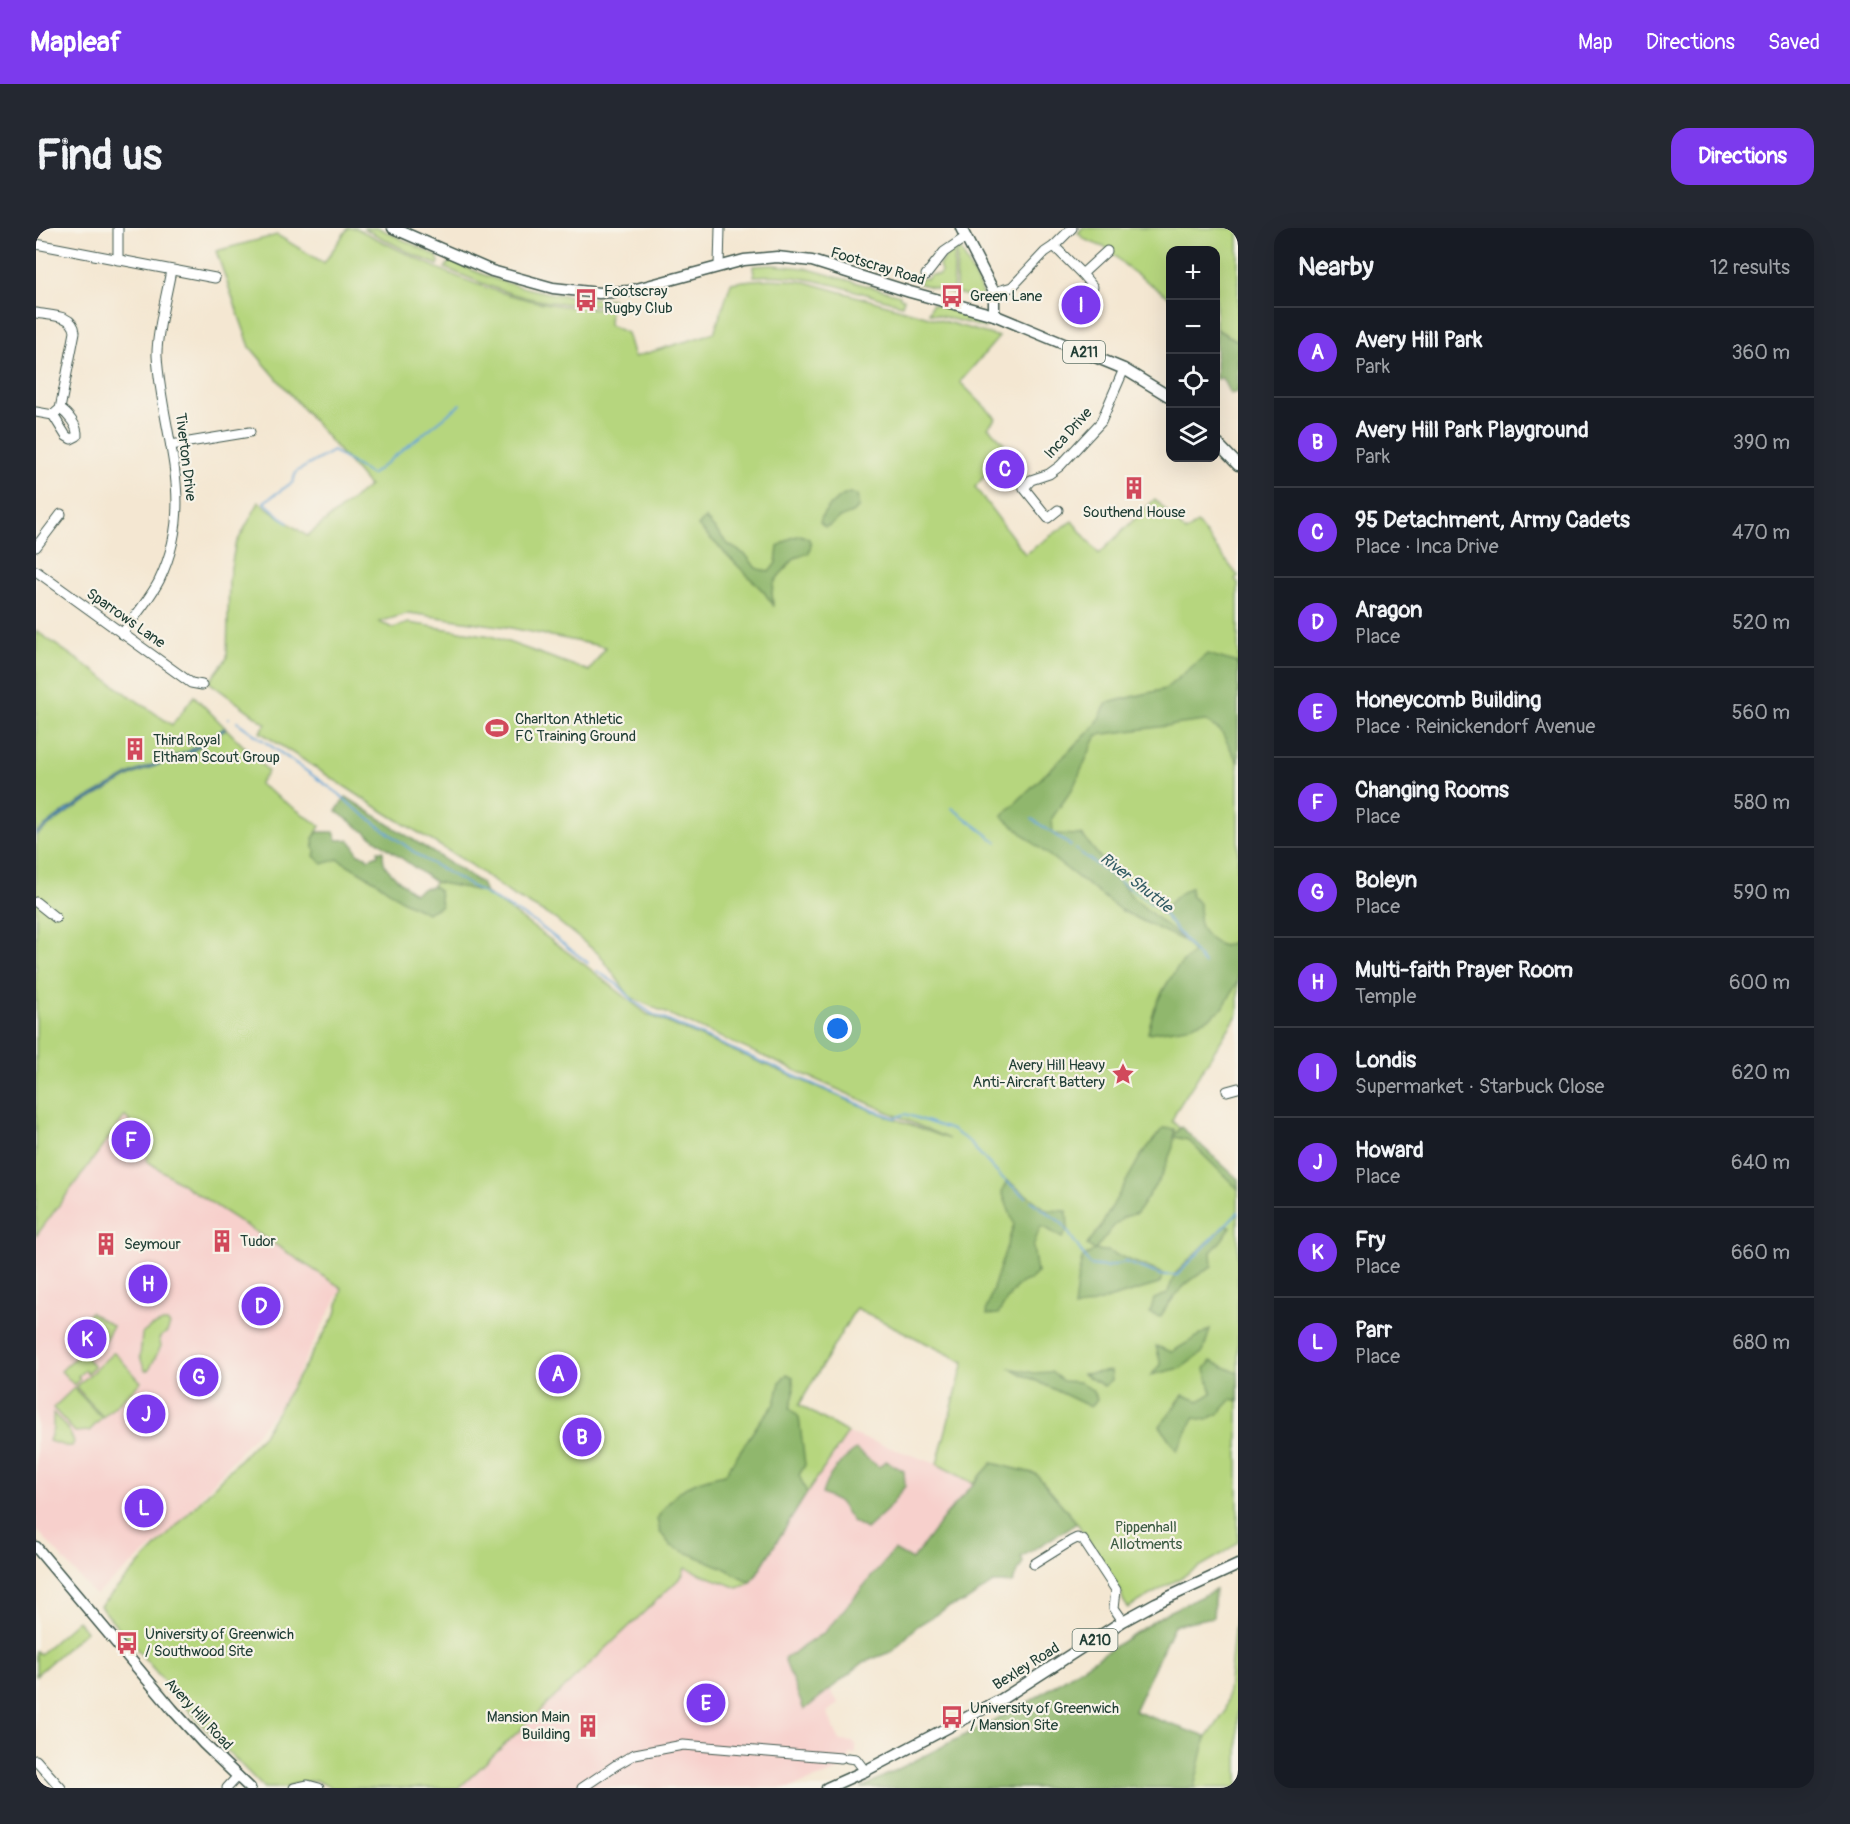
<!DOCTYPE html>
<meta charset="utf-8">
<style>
body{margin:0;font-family:Pangolin,sans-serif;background:#242831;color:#f1f3f6}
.controls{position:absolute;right:18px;top:18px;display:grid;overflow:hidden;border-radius:12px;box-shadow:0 6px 24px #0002}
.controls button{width:54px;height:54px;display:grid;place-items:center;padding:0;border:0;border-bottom:2px solid #363941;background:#171b24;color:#f1f3f6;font:30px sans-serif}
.you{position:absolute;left:802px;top:801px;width:21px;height:21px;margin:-15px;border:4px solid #fff;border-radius:50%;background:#1a73e8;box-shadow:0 0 0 9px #1a73e833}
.badge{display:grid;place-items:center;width:39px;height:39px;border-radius:50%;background:#7c3aed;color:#fff;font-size:20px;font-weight:700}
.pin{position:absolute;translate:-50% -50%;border:3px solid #fff;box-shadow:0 2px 6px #0006}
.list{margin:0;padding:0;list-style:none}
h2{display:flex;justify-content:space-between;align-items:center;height:78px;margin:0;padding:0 24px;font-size:26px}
h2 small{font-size:20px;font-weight:400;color:#9ea1a6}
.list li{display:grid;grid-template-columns:39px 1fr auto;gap:18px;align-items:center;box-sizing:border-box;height:90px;padding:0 24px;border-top:2px solid #363941}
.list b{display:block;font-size:22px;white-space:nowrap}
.list p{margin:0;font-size:20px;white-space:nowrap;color:#9ea1a6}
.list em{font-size:20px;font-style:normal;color:#9ea1a6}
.icon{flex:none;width:33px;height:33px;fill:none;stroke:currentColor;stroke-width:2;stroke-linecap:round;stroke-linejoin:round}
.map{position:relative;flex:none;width:1202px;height:1560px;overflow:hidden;border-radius:18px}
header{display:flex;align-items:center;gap:36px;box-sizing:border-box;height:84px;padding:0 30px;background:#7c3aed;color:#fff}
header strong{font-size:28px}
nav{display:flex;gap:33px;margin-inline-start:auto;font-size:21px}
.intro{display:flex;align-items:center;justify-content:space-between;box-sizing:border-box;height:144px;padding:0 36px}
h1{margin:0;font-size:42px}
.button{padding:15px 27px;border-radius:18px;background:#7c3aed;color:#fff;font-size:21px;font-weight:700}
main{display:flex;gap:36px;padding:0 36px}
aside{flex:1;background:#171b24;border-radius:18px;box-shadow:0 6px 24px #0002}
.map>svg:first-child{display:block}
.built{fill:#f7d0cc}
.green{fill:#b6d67e;stroke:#6a8a59;stroke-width:1.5;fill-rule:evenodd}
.forest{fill:#90b76d;stroke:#587a50;stroke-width:1.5}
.water{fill:#63a4d6;stroke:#417085;stroke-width:1.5}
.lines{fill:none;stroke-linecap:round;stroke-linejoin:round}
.stream{stroke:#63a4d6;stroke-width:2}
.minor-casing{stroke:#3f564c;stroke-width:11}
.major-casing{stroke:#3f564c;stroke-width:13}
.minor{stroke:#fff;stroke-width:9}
.major{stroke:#fff;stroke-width:10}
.labels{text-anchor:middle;stroke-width:4.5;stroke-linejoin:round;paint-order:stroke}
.shield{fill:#f7f3e8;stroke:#60746a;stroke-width:1.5}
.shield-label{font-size:14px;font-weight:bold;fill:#1f3d34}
.street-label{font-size:15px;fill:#1f3d34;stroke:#f7f3e8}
.poi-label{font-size:15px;fill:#1f3d34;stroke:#f7f3e8;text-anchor:start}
.park-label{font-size:15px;fill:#3d5c43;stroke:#f7f3e8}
.water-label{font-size:16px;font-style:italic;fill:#335c65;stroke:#f7f3e8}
</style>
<header>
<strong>Mapleaf</strong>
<nav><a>Map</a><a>Directions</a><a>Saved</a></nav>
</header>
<div class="intro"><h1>Find us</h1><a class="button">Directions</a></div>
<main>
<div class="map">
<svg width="1202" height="1560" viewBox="0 0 1202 1560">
<rect width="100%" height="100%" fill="#f7f3e8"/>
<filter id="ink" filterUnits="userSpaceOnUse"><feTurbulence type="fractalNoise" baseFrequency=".0167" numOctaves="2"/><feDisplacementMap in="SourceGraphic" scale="12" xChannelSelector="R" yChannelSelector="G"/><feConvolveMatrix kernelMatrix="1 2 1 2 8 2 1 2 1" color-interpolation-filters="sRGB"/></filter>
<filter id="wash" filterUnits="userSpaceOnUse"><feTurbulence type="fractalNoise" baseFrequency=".008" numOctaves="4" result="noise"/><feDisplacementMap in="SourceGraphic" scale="24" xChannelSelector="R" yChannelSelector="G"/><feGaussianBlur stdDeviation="1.35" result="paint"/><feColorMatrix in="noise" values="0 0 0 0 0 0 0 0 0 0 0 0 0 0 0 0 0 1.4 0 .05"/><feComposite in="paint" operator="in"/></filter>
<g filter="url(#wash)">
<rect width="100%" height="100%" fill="#f4e7d2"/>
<!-- built -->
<g class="built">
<polygon points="89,888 306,1060 247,1174 134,1305 59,1367 0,1301 0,1008"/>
<polygon points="812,1205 901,1236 937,1255 1041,1295 787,1450 803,1476 791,1484 804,1513 818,1514 820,1517 820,1526 813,1526 812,1536 808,1541 754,1560 423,1560 646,1348 649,1340 701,1360"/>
</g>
<!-- green -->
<g class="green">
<path d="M312 0H320C399 41 483 84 574 80L573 97 591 105 598 129 678 105 695 55C720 50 744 50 770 54L963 109 924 154 960 190 952 199 973 220 939 259 989 326 1036 293 1063 326 1119 271 1150 304 1161 295 1202 348 1199 351 1202 355V786L1140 883 1136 893 1202 955V1314L1188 1325 1092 1380 1087 1372 1085 1363 1041 1295 1000 1246 957 1235 937 1255 901 1236 928 1134 820 1080 763 1177 812 1205 771 1265 715 1355 702 1360 649 1340 646 1348 423 1560H297L279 1552 257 1556 250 1560H228L161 1492 64 1378 227 1207 300 1086 306 1060 111 933 112 917 89 888 0 1008V403L136 497 158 468 232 543 223 556 284 598 279 607 385 676 410 636 549 737 611 786 835 882 913 911 594 769 564 727 519 691 475 666 434 636 342 580 224 504 230 496 173 454 191 430 193 350 199 318 223 274 271 308 333 258 214 119 180 23 241 7 288 35ZM373 385 470 399 570 419 553 443 455 408 373 395 357 400 343 394Z"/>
<polygon points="327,0 343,0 401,28 403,34 402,37 378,27"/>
<polygon points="1046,0 1202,0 1202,113 1180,101 1180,22 1134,22 1134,70 1092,40 1070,20 1050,12 1042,5"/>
<polygon points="919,18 917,65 881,55 885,50 891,51 895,47 903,47 905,44 903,37"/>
<polygon points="923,18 947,66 944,71 920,65 921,19"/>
<path d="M415 32C465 58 520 70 576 71L578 77C554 77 531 77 507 73 474 68 440 53 409 40Z"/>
<path d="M737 37 769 40 864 67V70L868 71 866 77C818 63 769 44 718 48L717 38Z"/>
<polygon points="896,76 949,92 949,100 893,85"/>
<polygon points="54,1084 77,1098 68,1113 48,1093"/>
<polygon points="127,1094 131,1094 134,1097 131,1104 123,1110 125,1118 113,1142 109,1142 104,1129 106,1106 115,1099"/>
<polygon points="45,1124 58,1138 51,1145 49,1142 42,1148 44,1151 38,1157 25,1143"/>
<polygon points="78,1124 105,1154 67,1189 40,1159"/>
<polygon points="38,1160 66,1190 53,1203 39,1204 17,1180"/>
<polygon points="17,1185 32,1201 38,1214 36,1218 30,1218 13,1213 17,1201"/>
<polygon points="1202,1364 1202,1560 1142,1560 1148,1542 1190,1483"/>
<polygon points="42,1392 50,1403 0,1447 0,1423 4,1426"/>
</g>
<!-- forest -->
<g class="forest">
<polygon points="1180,101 1202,113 1202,164 1194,166 1186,150 1180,151"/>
<path d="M813 265 821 267 823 279C817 287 810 286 802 291 797 295 796 297 789 299L784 294C787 281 801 270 813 265Z"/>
<polygon points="669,290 693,317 710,327 720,340 733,344 740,335 742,319 755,310 765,307 773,311 775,317 773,325 759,330 742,349 738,355 736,364 737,377 728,364 662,298"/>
<path d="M1171 426 1202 435V535L1185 503 1169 493 1061 507 1037 560 1016 590 1017 606 1046 607 1097 670 1146 711 1125 683 1143 666 1155 659V668C1159 671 1164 674 1164 679 1165 682 1163 686 1163 689 1163 703 1175 714 1187 718L1202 712V753L1187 780 1173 790 1151 799 1112 805C1116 784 1125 763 1138 745 1143 737 1151 731 1157 724L1148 713 1086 683 1002 619 966 588 1059 498 1071 475 1129 461Z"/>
<polygon points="310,569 445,655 449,664 399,654 300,583"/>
<path d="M282 604H298L301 612C317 611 315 612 322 626L330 628 332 631 342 627V623H347C347 628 347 633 349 637 351 642 373 662 378 665L388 660 399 659 403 663 405 678 391 685 367 673 339 653 302 631 287 636 278 628 280 622 278 620 277 610Z"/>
<polygon points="1145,899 1202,951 1202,961 1152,912 1138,909 1137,919 1126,947 1101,985 1088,989 1077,999 1059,1022 1071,1023 1128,1046 1123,1056 1038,1081 1041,1054 1046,1031 1058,1022 1051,1017 1065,998 1104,929 1127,900 1138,901 1138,907"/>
<path d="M971 952 1011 982 1031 983 1032 1001 1026 1010 1010 1000 1004 999 997 1019 1001 1045 994 1052C979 1053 970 1075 962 1086L951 1087 950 1082 978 996 966 964Z"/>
<path d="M1189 997 1195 999 1185 1013 1175 1024 1176 1039C1151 1052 1139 1065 1124 1089L1114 1085 1118 1071 1131 1066 1139 1046Z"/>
<polygon points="1174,1101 1167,1124 1145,1140 1115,1147 1125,1137 1120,1118 1136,1124"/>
<polygon points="1175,1133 1202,1145 1202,1173 1196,1171 1183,1185 1171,1192 1158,1190 1141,1223 1124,1198 1147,1167 1163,1173 1176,1165 1169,1141"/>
<polygon points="973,1140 998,1145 1015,1144 1027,1153 1044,1154 1056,1162 1061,1171 1055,1179"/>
<polygon points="1075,1143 1076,1152 1068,1158 1047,1146"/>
<path d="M751 1146 757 1149 758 1166 754 1180 763 1189 769 1237 763 1247 771 1265 715 1355 688 1340 635 1318 624 1304 621 1291C638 1262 656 1252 689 1246L724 1193 739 1176 744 1154Z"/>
<path d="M820 1222 843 1239 850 1233 868 1243 869 1258 851 1282 830 1301 816 1293 804 1275 786 1266C791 1247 804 1233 820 1222Z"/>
<polygon points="956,1235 1000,1246 1041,1295 985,1329 987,1334 976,1355 957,1355 929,1374 912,1379 881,1398 857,1423 828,1434 768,1482 748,1431 789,1404 858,1322 876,1332 910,1287"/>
<polygon points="1179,1362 1177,1389 1138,1397 1098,1483 1170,1509 1158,1560 825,1560 990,1476 1130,1385"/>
</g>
<!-- water -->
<polygon class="water" points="188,500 189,502 154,525 98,546 35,582 0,607 0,605 32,581 98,544 153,523"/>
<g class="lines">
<!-- stream -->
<g class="stream">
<polyline points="252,295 228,274 257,254 260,244 297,223 335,247 425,176"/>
<polyline points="192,490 193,490"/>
<polyline points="201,494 303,566 315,577 386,630 500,695 552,735"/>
<polyline points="916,580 961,614"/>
<polyline points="996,591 1035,618"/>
<polyline points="1039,621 1125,683 1168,736"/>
<polyline points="561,743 582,757 599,774 616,786 839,883 859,890 869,886 916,902 931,912 964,948 990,969"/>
<polyline points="995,973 1026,995 1054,1037 1070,1039 1089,1034 1125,1047 1141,1047 1202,984"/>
</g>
</g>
</g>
<g filter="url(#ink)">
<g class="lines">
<!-- minor casing -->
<g class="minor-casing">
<g id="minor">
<polyline points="82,0 82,32"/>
<polyline points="0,16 179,50"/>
<polyline points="1018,18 1036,0"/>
<polyline points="683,38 684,0"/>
<polyline points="1046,46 1057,59"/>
<polyline points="890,47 908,24 930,9"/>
<polyline points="958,64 976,59 1009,24 1018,18 1046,46 1071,23"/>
<path d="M0 85C15 88 37 86 39 104L24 181 17 187 0 184"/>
<path d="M17 187 30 208 35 211 41 208C42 198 32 186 24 181"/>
<polyline points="135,217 214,204"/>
<polyline points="1022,282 1012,290 988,260 995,252 1013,246 1024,238 1065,194 1088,141"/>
<polyline points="0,319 25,286"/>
<polyline points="0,343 155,455 166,457"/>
<path d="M86 406C98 389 113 372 123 353 162 273 126 210 121 128 120 106 131 66 135 42"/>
<polyline points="0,674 20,690"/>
<polyline points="1191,863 1202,860"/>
<polyline points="998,1336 1035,1313 1041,1310 1047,1312 1080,1362 1078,1380 1087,1393"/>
<polyline points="812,1530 820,1531 829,1543"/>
<polyline points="0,1532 25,1560"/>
<polyline points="191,1560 202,1548"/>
<polyline points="258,1560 272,1557 283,1560"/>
<polyline points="546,1560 580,1537 599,1526 647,1517 805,1530"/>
</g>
</g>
<!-- major casing -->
<g class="major-casing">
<g id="major">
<polyline points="357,0 456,43 517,60 563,65 593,63 708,32 741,29 776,33 874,64 958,87 1088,141 1134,169"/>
<polyline points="925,0 958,64 958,87"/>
<polyline points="1180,214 1202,237"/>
<polyline points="0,1319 136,1481 168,1516 214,1560"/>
<polyline points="791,1560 829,1543 966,1471 1087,1393 1120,1375 1202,1337"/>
</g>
</g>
<!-- minor -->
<use href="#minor" class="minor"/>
<!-- major -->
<use href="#major" class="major"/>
</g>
</g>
<!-- icons -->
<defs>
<g id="bus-bare" transform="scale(1.8)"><path d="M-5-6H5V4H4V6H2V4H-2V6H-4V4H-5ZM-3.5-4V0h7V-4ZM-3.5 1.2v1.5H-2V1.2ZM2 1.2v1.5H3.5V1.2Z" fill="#d1495b" stroke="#f7f3e8" stroke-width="2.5" paint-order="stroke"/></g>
<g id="building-bare" transform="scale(1.8)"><path d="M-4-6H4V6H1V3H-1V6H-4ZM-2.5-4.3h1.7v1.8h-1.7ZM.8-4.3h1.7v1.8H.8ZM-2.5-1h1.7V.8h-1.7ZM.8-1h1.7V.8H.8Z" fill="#d1495b" stroke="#f7f3e8" stroke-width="2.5" paint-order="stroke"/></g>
<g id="stadium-bare" transform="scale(1.8)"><path d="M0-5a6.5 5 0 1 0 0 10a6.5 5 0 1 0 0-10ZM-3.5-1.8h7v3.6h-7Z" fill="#d1495b" stroke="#f7f3e8" stroke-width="2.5" paint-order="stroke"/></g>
<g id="sight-bare" transform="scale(1.8)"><path d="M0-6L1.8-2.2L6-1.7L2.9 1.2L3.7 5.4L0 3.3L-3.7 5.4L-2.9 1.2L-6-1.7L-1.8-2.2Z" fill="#d1495b" stroke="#f7f3e8" stroke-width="2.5" paint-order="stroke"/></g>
</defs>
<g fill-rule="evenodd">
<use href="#bus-bare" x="916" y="68"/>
<use href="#bus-bare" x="550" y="72"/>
<use href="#building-bare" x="1098" y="260"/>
<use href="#stadium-bare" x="461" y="500"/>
<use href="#building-bare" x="99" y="521"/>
<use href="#sight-bare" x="1087" y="846"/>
<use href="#building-bare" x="186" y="1013"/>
<use href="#building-bare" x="70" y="1016"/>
<use href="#bus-bare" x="91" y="1415"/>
<use href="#bus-bare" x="916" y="1489"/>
<use href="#building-bare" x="552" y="1498"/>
</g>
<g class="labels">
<!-- shield labels -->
<g class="shield">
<rect x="1027" y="113" width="42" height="22" rx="4.5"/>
<rect x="1036.5" y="1401" width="45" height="22" rx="4.5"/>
</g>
<g class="shield-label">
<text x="1048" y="129">A211</text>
<text x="1059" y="1417">A210</text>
</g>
<!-- street labels -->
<g class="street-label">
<text transform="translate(842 38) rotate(17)" y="5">Footscray Road</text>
<text transform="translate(1032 205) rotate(-48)" y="5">Inca Drive</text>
<text transform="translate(150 229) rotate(83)" y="5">Tiverton Drive</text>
<text transform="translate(90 390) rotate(35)" y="5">Sparrows Lane</text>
<text transform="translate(990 1438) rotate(-32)" y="5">Bexley Road</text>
<text transform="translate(163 1486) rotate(47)" y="5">Avery Hill Road</text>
</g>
<!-- poi labels -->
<g class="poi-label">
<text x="568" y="68">Footscray<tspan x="568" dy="17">Rugby Club</tspan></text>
<text x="934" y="73">Green Lane</text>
<text x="1098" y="289" text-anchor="middle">Southend House</text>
<text x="479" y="496">Charlton Athletic<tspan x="479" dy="17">FC Training Ground</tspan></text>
<text x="117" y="517">Third Royal<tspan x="117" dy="17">Eltham Scout Group</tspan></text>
<text x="1069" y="842" text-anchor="end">Avery Hill Heavy<tspan x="1069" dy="17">Anti-Aircraft Battery</tspan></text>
<text x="204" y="1018">Tudor</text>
<text x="88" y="1021">Seymour</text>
<text x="109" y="1411">University of Greenwich<tspan x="109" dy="17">/ Southwood Site</tspan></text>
<text x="934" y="1485">University of Greenwich<tspan x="934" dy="17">/ Mansion Site</tspan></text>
<text x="534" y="1494" text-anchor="end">Mansion Main<tspan x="534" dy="17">Building</tspan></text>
</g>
<!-- park labels -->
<g class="park-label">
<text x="1110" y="1304">Pippenhall<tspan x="1110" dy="17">Allotments</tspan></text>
</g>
<!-- water labels -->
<g class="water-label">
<text transform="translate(1101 654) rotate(38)" y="6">River Shuttle</text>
</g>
</g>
</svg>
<div class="controls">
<button>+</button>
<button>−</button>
<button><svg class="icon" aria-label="locate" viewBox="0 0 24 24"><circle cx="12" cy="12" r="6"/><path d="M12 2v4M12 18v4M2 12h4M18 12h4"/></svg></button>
<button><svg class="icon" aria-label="layers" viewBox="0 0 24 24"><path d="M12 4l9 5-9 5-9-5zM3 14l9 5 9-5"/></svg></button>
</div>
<div class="you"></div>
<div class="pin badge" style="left:522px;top:1146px">A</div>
<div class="pin badge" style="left:546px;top:1209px">B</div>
<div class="pin badge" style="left:969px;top:241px">C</div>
<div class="pin badge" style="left:225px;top:1078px">D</div>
<div class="pin badge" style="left:670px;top:1475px">E</div>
<div class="pin badge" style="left:95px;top:912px">F</div>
<div class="pin badge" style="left:163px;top:1149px">G</div>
<div class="pin badge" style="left:112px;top:1056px">H</div>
<div class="pin badge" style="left:1045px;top:77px">I</div>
<div class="pin badge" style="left:110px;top:1186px">J</div>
<div class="pin badge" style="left:51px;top:1111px">K</div>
<div class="pin badge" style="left:108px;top:1280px">L</div>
</div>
<aside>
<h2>Nearby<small>12 results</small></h2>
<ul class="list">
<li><span class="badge">A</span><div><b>Avery Hill Park</b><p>Park</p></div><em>360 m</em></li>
<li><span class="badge">B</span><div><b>Avery Hill Park Playground</b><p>Park</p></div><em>390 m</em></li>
<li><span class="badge">C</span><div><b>95 Detachment, Army Cadets</b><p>Place · Inca Drive</p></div><em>470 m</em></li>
<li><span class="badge">D</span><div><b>Aragon</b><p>Place</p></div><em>520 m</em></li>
<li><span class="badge">E</span><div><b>Honeycomb Building</b><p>Place · Reinickendorf Avenue</p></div><em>560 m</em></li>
<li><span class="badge">F</span><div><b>Changing Rooms</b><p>Place</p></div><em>580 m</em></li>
<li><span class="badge">G</span><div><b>Boleyn</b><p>Place</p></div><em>590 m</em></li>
<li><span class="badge">H</span><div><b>Multi-faith Prayer Room</b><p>Temple</p></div><em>600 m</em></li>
<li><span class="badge">I</span><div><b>Londis</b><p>Supermarket · Starbuck Close</p></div><em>620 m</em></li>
<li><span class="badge">J</span><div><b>Howard</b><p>Place</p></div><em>640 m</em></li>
<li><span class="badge">K</span><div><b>Fry</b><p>Place</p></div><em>660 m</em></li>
<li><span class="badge">L</span><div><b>Parr</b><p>Place</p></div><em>680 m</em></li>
</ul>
</aside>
</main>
